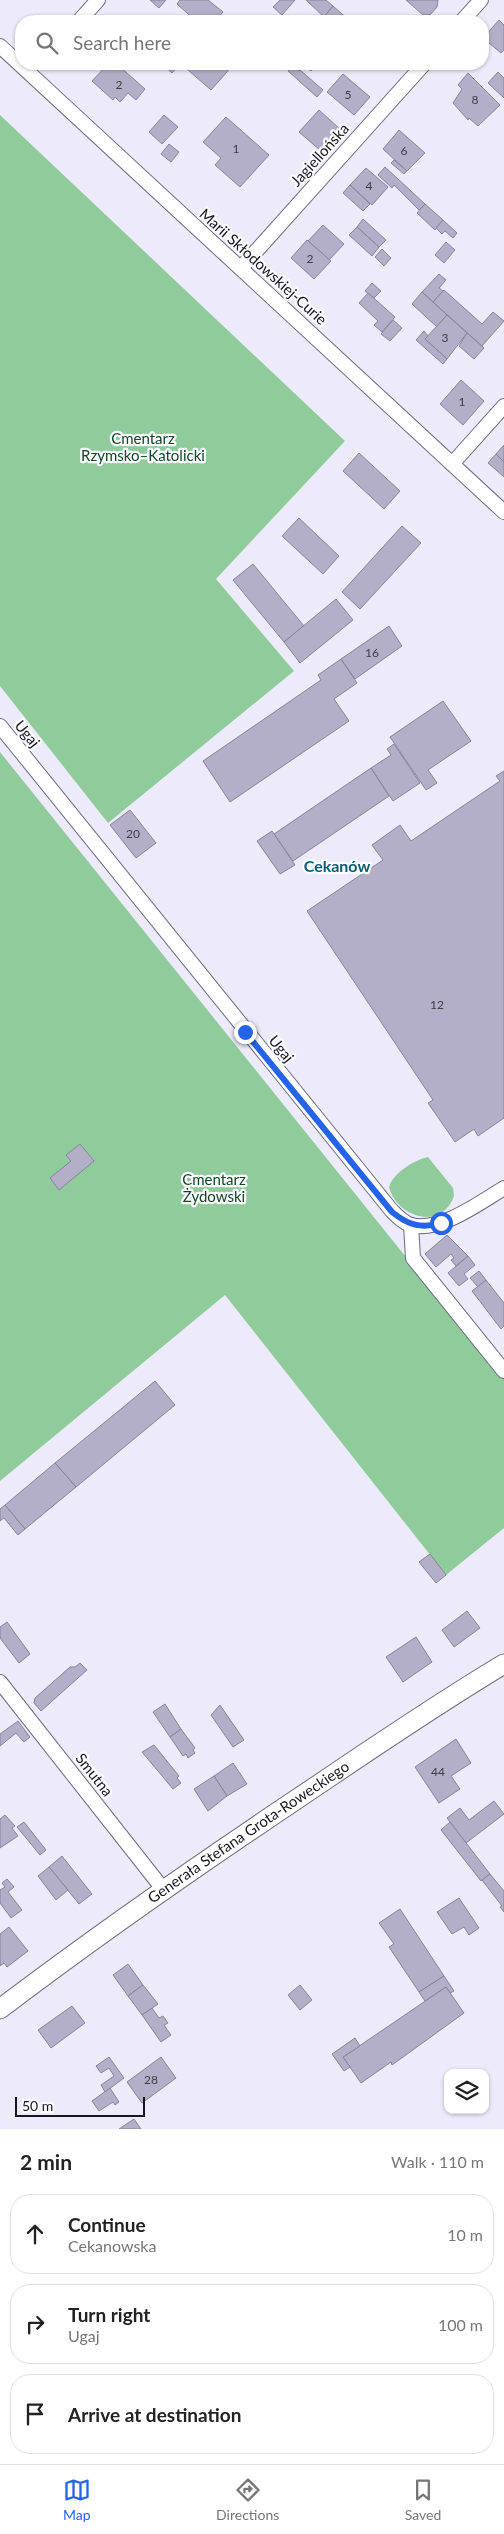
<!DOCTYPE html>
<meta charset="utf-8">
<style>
body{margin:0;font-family:Lato,sans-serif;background:#f2f2f2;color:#222}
.controls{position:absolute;right:15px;bottom:15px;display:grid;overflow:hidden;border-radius:10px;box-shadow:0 1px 4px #0004}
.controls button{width:45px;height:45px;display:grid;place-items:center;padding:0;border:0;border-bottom:1px solid #e0e0e0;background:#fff;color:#222;font:25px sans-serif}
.scale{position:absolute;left:15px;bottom:12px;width:130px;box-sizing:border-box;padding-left:5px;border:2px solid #18161f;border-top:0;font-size:14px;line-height:18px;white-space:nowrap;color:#18161f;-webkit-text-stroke:4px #fafaff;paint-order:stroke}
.stop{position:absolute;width:15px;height:15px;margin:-11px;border:4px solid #2563eb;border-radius:50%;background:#fff}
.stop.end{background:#2563eb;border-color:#fff;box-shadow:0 1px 5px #0008}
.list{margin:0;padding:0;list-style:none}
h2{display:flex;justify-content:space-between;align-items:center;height:65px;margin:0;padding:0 20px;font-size:21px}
h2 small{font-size:16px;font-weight:400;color:#767676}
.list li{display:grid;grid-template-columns:32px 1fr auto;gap:15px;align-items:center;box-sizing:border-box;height:80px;margin:0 10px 10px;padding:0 10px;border:1px solid #e0e0e0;border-radius:20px}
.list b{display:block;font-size:19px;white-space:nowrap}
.list p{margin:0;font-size:16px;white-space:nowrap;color:#767676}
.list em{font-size:16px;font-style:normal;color:#767676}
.icon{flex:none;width:28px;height:28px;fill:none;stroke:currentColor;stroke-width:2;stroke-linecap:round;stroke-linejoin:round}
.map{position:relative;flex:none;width:504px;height:2129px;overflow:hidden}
.search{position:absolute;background:#fff;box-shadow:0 1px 4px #0004;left:15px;right:15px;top:15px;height:55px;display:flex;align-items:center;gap:12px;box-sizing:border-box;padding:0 18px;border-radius:20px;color:#767676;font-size:19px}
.sheet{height:335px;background:#fff}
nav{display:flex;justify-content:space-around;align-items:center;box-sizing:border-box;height:70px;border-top:1px solid #e0e0e0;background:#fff;font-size:14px;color:#767676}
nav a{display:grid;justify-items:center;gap:2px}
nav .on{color:#2563eb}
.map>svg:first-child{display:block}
.green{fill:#90cb9c}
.building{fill:#b3afc8;stroke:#88839b}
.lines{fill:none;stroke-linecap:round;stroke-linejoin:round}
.street-casing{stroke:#6c687f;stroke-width:16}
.secondary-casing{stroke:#6c687f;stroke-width:21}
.street{stroke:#fff;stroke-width:14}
.secondary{stroke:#fff;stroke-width:19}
.route{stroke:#2563eb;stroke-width:6}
.labels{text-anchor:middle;stroke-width:4.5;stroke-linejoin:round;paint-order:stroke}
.number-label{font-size:12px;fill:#3f3c49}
.street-label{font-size:15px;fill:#18161f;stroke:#fafaff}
.park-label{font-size:15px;fill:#134623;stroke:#fafaff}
.neighbourhood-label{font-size:16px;font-weight:bold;fill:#0a5d74;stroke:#fafaff}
</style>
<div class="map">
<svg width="504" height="2129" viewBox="0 0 504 2129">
<rect width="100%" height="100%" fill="#edebfb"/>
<!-- green -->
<g class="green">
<polygon points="0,115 345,441 216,579 294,671 108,823 0,686"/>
<polygon points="0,752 504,1379 504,1528 446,1575 225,1295 0,1481"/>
<path d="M428 1157 453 1188 454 1196C442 1231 397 1218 389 1187 393 1173 414 1160 428 1157Z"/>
</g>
<!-- building -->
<g class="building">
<polygon points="150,0 166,0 159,8"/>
<polygon points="180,0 208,0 223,12 215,21 196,21 177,4"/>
<polygon points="280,0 295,0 282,15 273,7"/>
<polygon points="306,0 326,0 333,6 324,17"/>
<polygon points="406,0 438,0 437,7 430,15 423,15"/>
<polygon points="333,6 350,21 330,21 324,17"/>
<polygon points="499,20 504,25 504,50 501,53 483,38"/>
<polygon points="108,64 117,64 145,89 136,100 128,93 120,102 115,97 113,100 92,81"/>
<polygon points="162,64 181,64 182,65 180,69 177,67 172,73"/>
<polygon points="181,64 234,64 211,90"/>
<polygon points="303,64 317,64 311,71"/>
<polygon points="292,66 299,71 300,70 323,90 317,97 288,71"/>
<polygon points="498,72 504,78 504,98 488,83"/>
<polygon points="468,73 500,105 478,126 469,118 468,120 453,103 462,89 458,85"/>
<polygon points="343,74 370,97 354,115 327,92"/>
<polygon points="319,110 340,129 321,151 299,132"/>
<polygon points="164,115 178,127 162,144 149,132"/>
<polygon points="226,117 269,155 240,187 215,165 221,158 203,142"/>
<polygon points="399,130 425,153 407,171 383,149"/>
<polygon points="169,144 179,152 171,162 161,154"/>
<polygon points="394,160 407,171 404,174 391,163"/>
<polygon points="385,167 425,204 419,210 394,185 392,188 378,175"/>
<polygon points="366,168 388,187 372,205 350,185"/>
<polygon points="350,185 370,204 363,211 343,193"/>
<polygon points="425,204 443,220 435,230 417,213"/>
<polygon points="363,219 386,240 379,247 357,227"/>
<polygon points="443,220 457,233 453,238 445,231 442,234 436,228"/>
<polygon points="323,225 344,244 329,260 308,241"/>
<polygon points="357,227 379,247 372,256 349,235"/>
<polygon points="307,240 331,261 314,279 291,258"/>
<polygon points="446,242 455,250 444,263 435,255"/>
<polygon points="382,249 391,258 384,266 375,257"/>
<polygon points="439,274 446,280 439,288 443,291 433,302 422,292"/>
<polygon points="372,283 381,291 374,298 365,291"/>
<polygon points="444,290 482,324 493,312 504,321 482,346 433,302"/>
<polygon points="422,292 447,315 437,327 412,304"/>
<polygon points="368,293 395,317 382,332 374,325 378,321 359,303"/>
<polygon points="447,315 467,333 447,359 425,339"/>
<polygon points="393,320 402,328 390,341 381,334"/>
<polygon points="424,331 428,336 425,339 447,359 443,364 416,340"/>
<polygon points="467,333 484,348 474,359 459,346"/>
<polygon points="461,380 484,401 463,425 440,404"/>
<polygon points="504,445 504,462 496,454"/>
<polygon points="359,453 400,491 384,509 343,471"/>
<polygon points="496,454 504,462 504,477 488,463"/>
<polygon points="299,518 339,556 323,574 282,536"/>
<polygon points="402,526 421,543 360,609 342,592"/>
<polygon points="253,564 304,626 284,642 233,580"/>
<polygon points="336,599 353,620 300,663 284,642"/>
<polygon points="389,626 402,646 355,679 341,659"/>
<polygon points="341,659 357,683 334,699 349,721 230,802 203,761 321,680 318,675"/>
<polygon points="443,701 471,741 428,770 437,783 426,790 390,737"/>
<polygon points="394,744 420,783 393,801 371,768 391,755 387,749"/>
<polygon points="371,768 389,796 293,861 274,834"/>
<polygon points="504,771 504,1118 478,1136 474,1129 455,1142 428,1103 433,1100 307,911 383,860 372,845 400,825 411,841 500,781 496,776"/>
<polygon points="130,810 156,843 136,858 110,825"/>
<polygon points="272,831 295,865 280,874 257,841"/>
<polygon points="80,1144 94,1161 59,1190 50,1178 71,1161 66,1155"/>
<polygon points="447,1235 468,1256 456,1266 451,1260 454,1258 451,1254 436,1267 425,1254"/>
<polygon points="468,1256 475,1265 464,1274 468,1279 459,1286 448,1273"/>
<polygon points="479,1271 486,1280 478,1287 470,1278"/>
<polygon points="486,1280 504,1303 504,1326 501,1329 472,1291"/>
<polygon points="155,1381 175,1405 76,1487 55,1463"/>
<polygon points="55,1463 76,1487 25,1529 5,1505"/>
<polygon points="5,1505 25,1529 18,1535 4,1518 0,1521 0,1509"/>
<polygon points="430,1554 446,1575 436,1583 419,1562"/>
<polygon points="467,1611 480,1628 454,1647 442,1630"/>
<polygon points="7,1622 30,1654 19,1663 0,1638 0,1627"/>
<polygon points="416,1637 432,1662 403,1682 386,1657"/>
<polygon points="80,1663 87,1670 41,1711 34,1703 35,1698 70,1667 75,1667"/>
<polygon points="165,1704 181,1729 170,1737 153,1712"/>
<polygon points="220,1705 244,1740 233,1747 211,1715"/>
<polygon points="18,1721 30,1737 24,1742 16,1733 0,1746 0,1734"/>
<polygon points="181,1729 195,1748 193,1750 195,1753 188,1758 186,1754 183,1756 170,1737"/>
<polygon points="456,1739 471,1763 451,1776 460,1789 439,1803 415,1767"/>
<polygon points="154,1745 179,1776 177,1778 181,1783 173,1789 142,1752"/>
<polygon points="233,1763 247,1784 227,1796 214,1776"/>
<polygon points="214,1776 227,1796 208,1811 194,1789"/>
<polygon points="494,1801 504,1814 466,1843 447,1818 460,1808 469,1820"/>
<polygon points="5,1815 15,1826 12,1828 18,1836 0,1848 0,1819"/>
<polygon points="24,1822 46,1850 40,1855 17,1827"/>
<polygon points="450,1822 490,1874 481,1881 441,1830"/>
<polygon points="62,1856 92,1894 79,1904 49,1867"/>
<polygon points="49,1867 68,1890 56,1900 38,1876"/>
<polygon points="490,1874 504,1891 504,1912 500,1907 502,1906 482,1880"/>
<polygon points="7,1879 14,1887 8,1892 22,1910 11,1918 0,1903 0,1890 5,1887 2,1883"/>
<polygon points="459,1898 479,1928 469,1935 464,1927 452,1934 437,1912"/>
<polygon points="400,1909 444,1976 419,1992 389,1947 394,1944 379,1923"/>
<polygon points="9,1927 28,1951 7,1967 4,1963 0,1966 0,1934"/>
<polygon points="128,1964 143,1985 128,1996 113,1975"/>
<polygon points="444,1976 454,1991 450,1993 446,1987 425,2001 419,1992"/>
<polygon points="143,1985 158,2004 142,2015 128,1996"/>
<polygon points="300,1985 312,2000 300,2010 288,1995"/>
<polygon points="446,1987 464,2013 392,2065 391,2062 361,2083 343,2057"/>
<polygon points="72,2006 85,2023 51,2048 38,2030"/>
<polygon points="152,2008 159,2018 163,2016 168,2023 164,2025 171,2035 161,2042 142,2015"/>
<polygon points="355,2038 360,2046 343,2057 350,2067 344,2071 332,2054"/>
<polygon points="109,2057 124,2078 105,2092 101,2085 114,2076 109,2068 101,2073 96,2066"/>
<polygon points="161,2057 176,2078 142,2103 127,2082"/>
<polygon points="110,2088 119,2102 115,2105 113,2102 99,2111 92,2101"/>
<polygon points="134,2119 141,2129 119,2129"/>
</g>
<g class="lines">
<!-- street casing -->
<g class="street-casing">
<g id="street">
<polyline points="79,21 98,0"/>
<polyline points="462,21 481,0"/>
<polyline points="0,46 504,512"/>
<polyline points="241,268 424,64"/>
<polyline points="452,464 504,406"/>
<path d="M0 726 392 1211C398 1217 404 1223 411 1225 439 1233 481 1202 504 1188"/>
<polyline points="411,1225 413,1258 504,1371"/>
<polyline points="0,1682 163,1889"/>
</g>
</g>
<!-- secondary casing -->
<g class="secondary-casing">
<g id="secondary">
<path id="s1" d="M0 2009C96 1936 194 1868 294 1801 364 1754 432 1707 504 1664"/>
</g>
</g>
<!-- street -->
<use href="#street" class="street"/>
<!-- secondary -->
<use href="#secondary" class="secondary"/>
</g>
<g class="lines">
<!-- route -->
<path class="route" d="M245 1032 392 1212C408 1225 421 1229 441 1223"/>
</g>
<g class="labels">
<!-- number labels -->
<g class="number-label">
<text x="119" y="89">2</text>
<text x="348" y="99">5</text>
<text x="475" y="104">8</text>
<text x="236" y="153">1</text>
<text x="404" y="155">6</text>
<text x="369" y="190">4</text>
<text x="310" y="263">2</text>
<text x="445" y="342">3</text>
<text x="462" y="406">1</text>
<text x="372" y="657">16</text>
<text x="133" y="838">20</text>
<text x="437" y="1009">12</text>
<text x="438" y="1776">44</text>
<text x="151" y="2084">28</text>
</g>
<!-- street labels -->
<g class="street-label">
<text transform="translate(320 155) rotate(-48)" y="5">Jagiellońska</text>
<text transform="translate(263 267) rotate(42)" y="5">Marii Skłodowskiej-Curie</text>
<text transform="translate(27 734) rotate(51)" y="5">Ugaj</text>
<text transform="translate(281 1049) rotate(51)" y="5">Ugaj</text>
<text transform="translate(94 1775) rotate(52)" y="5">Smutna</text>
<text dy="5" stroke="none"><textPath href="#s1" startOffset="305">Generała Stefana Grota-Roweckiego</textPath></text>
</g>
<!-- park labels -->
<g class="park-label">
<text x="143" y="444">Cmentarz<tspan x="143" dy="17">Rzymsko–Katolicki</tspan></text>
<text x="214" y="1185">Cmentarz<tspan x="214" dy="17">Żydowski</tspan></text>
</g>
<!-- neighbourhood labels -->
<g class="neighbourhood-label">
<text x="337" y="872">Cekanów</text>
</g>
</g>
</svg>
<div class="controls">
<button><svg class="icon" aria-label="layers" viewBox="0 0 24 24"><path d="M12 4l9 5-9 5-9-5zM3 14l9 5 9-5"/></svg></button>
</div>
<div class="scale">50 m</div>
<div class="stop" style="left:441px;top:1223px"></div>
<div class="stop end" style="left:245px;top:1032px"></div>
<div class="search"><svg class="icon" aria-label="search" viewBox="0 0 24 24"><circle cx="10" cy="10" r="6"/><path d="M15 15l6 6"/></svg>Search here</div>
</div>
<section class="sheet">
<h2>2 min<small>Walk · 110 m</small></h2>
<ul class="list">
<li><svg class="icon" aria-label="ahead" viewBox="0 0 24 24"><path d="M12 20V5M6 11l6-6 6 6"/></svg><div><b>Continue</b><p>Cekanowska</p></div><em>10 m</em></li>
<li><svg class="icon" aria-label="right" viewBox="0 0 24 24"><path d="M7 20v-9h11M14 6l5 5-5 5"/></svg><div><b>Turn right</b><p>Ugaj</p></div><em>100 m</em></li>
<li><svg class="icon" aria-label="arrive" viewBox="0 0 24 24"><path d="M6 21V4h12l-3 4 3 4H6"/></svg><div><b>Arrive at destination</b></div></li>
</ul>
</section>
<nav>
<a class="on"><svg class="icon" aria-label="map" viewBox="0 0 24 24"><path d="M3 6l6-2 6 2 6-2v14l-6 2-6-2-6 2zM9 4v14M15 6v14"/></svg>Map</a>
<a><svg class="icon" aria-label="directions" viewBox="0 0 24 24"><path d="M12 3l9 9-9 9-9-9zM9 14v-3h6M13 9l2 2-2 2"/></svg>Directions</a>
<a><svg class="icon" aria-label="saved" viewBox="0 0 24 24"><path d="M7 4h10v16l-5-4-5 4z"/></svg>Saved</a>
</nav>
